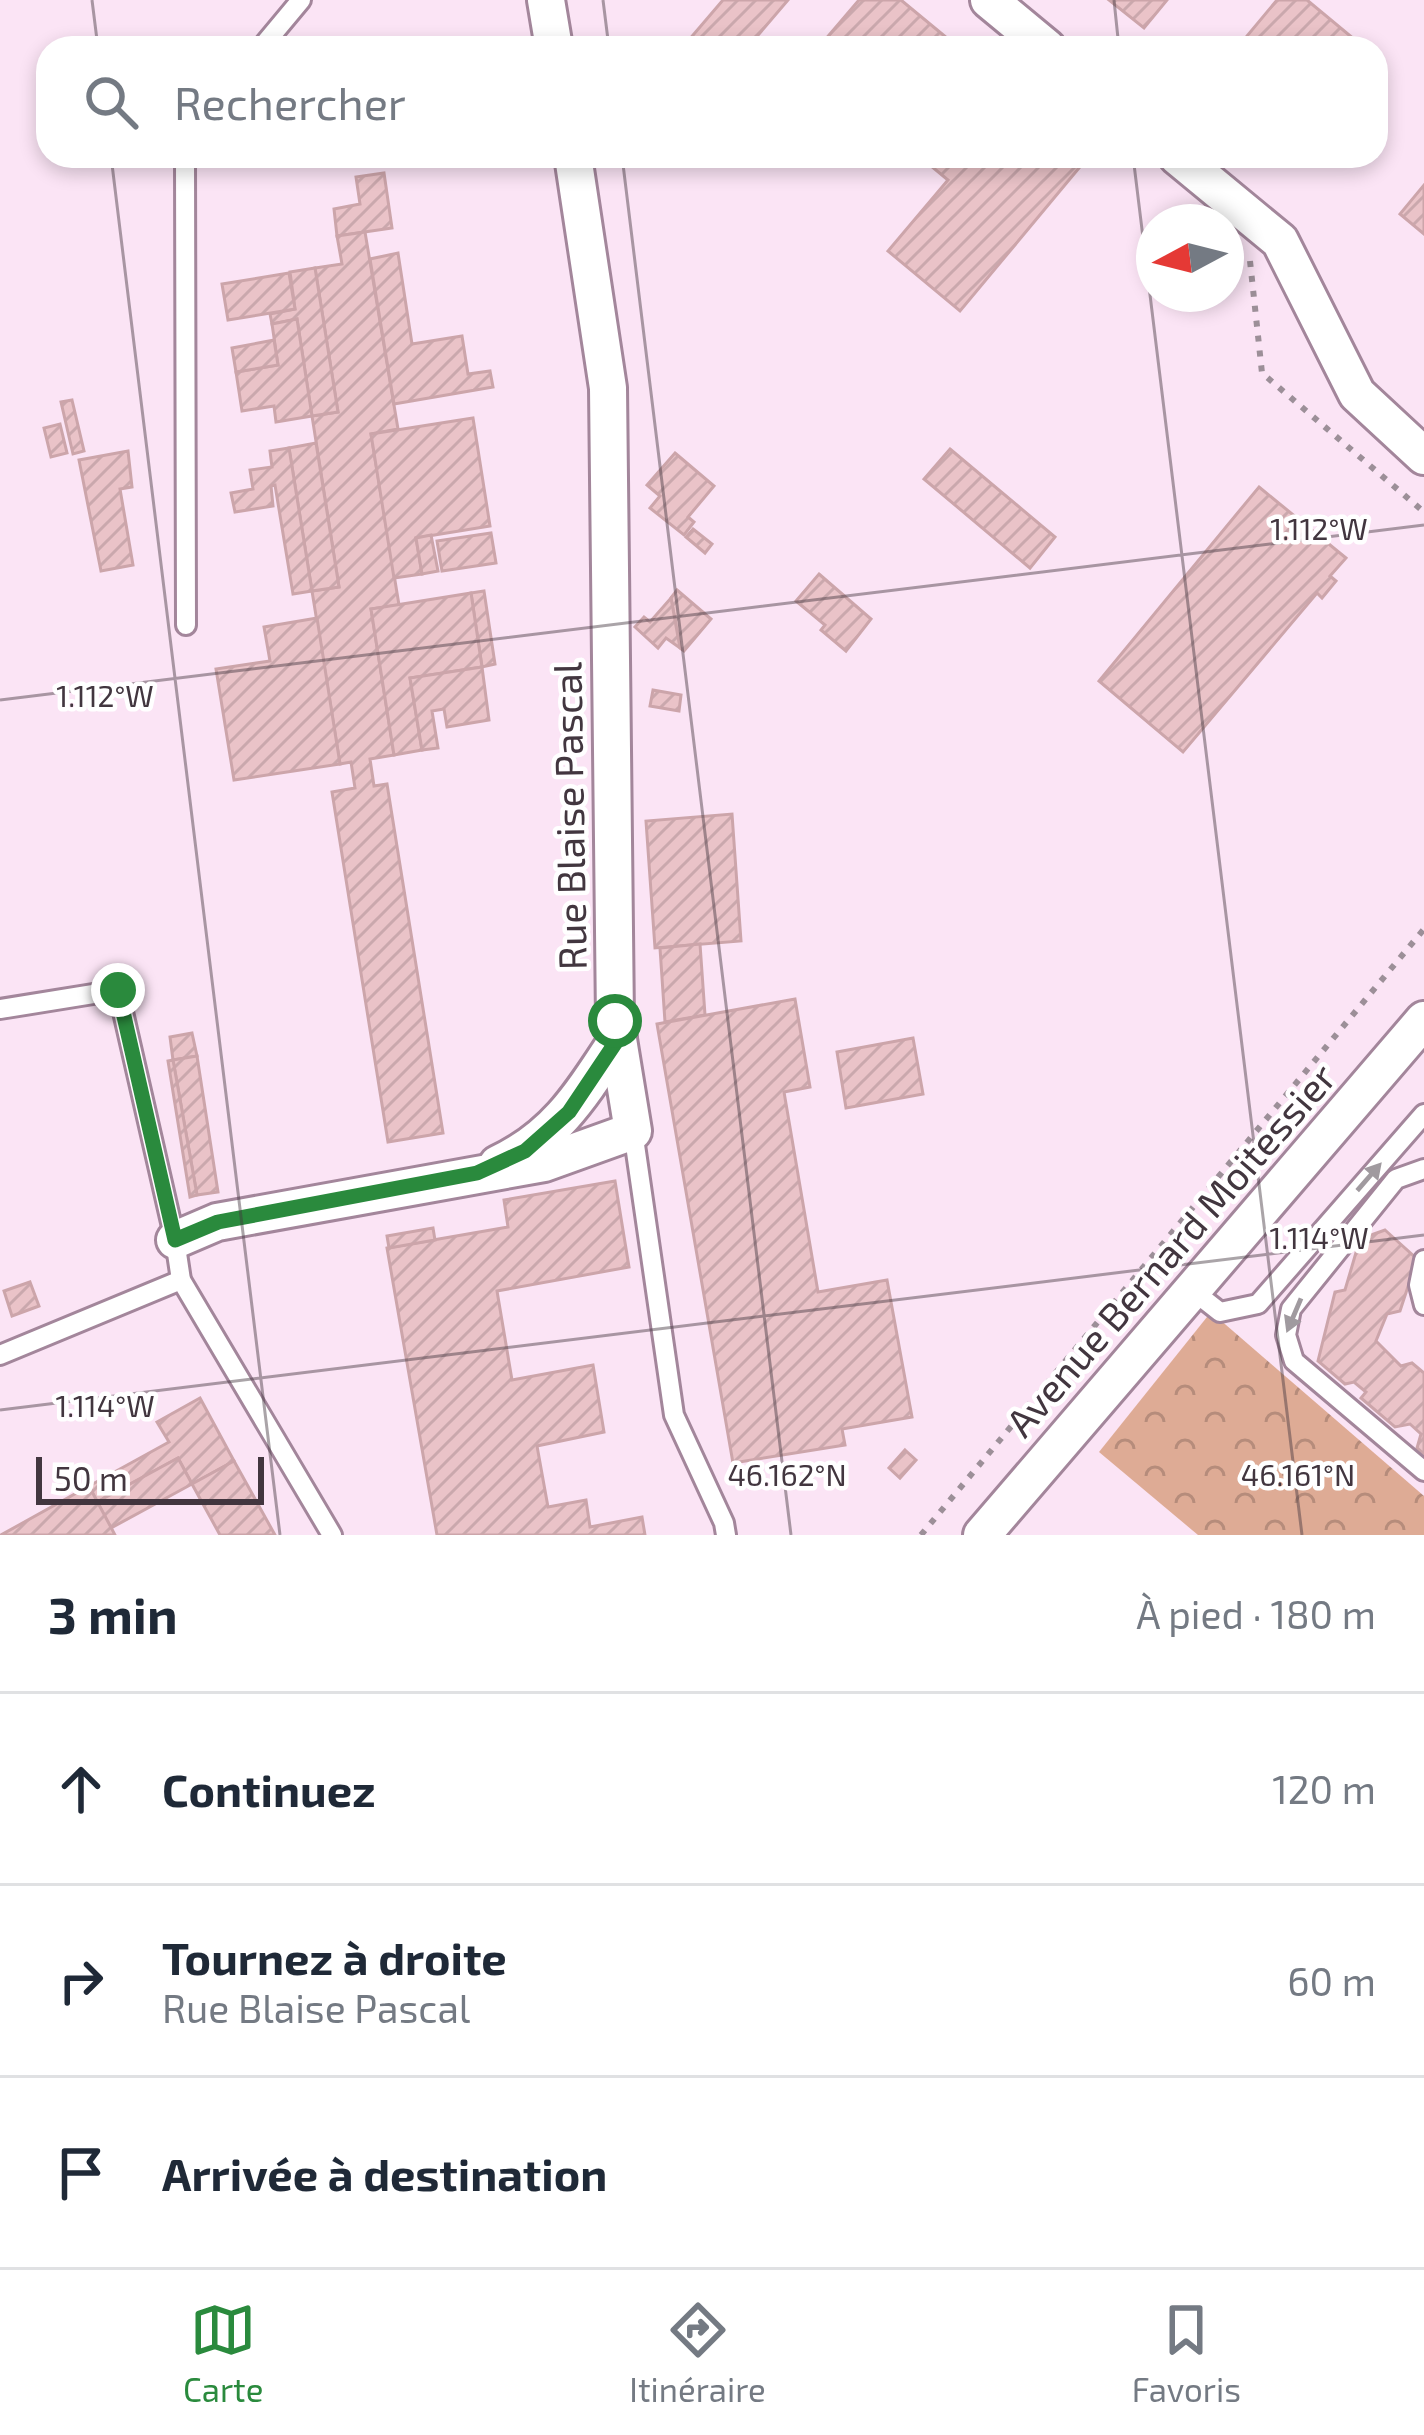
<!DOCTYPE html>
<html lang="fr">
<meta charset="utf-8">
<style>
body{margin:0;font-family:"Exo 2",sans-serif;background:#f2f2f3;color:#1f2937}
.compass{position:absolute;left:1136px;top:204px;width:108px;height:108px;border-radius:50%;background:#fff;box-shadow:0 6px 18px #0003;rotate:263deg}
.scale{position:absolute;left:36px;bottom:30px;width:228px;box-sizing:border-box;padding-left:12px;border:6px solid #42363f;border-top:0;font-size:33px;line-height:42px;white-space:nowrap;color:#42363f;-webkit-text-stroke:9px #fff;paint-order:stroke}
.stop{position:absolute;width:36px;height:36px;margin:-27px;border:9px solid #2a8a3d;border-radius:50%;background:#fff}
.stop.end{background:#2a8a3d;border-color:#fff;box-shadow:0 3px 12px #0008}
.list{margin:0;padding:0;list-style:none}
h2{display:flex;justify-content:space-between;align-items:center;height:156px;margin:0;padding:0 48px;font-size:51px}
h2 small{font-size:39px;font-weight:400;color:#747a83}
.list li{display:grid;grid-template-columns:78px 1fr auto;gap:36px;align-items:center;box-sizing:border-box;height:192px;padding:0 48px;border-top:3px solid #e0e1e3}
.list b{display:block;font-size:45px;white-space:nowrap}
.list p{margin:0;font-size:39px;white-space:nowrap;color:#747a83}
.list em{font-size:39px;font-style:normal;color:#747a83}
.icon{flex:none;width:66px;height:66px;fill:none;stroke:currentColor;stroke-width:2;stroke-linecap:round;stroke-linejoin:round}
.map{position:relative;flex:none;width:1424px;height:1535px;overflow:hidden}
.search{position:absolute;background:#fff;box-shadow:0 6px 18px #0003;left:36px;right:36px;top:36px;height:132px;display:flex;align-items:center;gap:30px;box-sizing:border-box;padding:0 42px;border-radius:36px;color:#747a83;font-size:45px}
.sheet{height:732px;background:#fff}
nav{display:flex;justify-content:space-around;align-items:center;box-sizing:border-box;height:168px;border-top:3px solid #e0e1e3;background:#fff;font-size:33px;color:#747a83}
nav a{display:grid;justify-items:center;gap:6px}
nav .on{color:#2a8a3d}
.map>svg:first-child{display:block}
.built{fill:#fbe4f5;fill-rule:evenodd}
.forest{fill:url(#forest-crowns)}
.building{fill:url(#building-hatch);stroke:#cca5aa;stroke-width:3}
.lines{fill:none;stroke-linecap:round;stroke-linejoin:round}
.lane-casing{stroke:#a3869b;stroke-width:24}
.street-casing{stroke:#a3869b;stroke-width:42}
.path{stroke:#9c8f98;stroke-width:6;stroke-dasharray:6 9;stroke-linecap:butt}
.lane{stroke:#fff;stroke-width:18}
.street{stroke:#fff;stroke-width:36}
.oneway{fill:#a09a9f}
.route{stroke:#2a8a3d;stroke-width:15}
.ticks{fill:none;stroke:#42363f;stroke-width:3;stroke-opacity:0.45}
.labels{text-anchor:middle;stroke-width:9;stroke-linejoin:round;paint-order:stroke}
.street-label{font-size:39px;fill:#42363f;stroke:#fff}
.ticks-label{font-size:30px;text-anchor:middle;fill:#42363f;stroke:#fff;stroke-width:9;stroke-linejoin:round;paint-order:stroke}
</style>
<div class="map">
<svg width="1424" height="1535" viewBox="0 0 1424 1535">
<defs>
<pattern id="forest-crowns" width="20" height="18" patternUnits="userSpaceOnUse" patternTransform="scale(3)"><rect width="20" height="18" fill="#deab95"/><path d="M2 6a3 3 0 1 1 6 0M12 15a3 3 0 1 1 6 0" fill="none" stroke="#b68c7b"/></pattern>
<pattern id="building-hatch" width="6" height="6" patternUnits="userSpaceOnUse" patternTransform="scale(3)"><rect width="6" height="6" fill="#eac3c8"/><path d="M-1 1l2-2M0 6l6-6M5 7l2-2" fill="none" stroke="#caa8ad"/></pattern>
</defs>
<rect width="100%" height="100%" fill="#fceff8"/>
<!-- built -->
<path class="built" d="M0 0H1424V1535H0ZM48 48H1376V156H48ZM1154 222H1226V294H1154Z"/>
<!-- forest -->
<polygon class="forest" points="1211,1312 1424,1496 1424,1535 1198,1535 1099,1452"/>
<!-- building -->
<g class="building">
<polygon points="723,0 788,0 747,48 682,48"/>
<polygon points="859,0 901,0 953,43 949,48 818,48"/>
<polygon points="1109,0 1167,0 1144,28"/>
<polygon points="1277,0 1307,0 1360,44 1357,48 1237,48"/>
<polygon points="919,156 1089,156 960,311 888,251 948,180"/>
<polygon points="384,173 392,228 337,236 334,209 360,204 356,177"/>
<polygon points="1424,185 1424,234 1400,214"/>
<polygon points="365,232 398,429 371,434 399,605 371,609 394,755 370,759 374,786 387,784 443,1133 388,1142 332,792 355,788 351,762 340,764 312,591 339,587 312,416 338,412 315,268 342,264 337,236"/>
<polygon points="398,253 412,344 462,336 468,374 490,371 493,387 394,404 370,259"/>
<polygon points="315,268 338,412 312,416 297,319 272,324 270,314 295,309 290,272"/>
<polygon points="289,273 295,309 228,320 222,284"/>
<polygon points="297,319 312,416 276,422 274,406 242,411 236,372 278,365 272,324"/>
<polygon points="274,340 278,365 236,372 232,348"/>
<polygon points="72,400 84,451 73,454 61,402"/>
<polygon points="473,418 490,526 416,538 422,574 394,578 371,434"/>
<polygon points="60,424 67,453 51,457 44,428"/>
<polygon points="316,443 339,587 312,591 289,448"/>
<polygon points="289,448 312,591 293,594 275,485 271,486 273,506 235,512 231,493 253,489 250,470 272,467 270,451"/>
<polygon points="950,449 1055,537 1030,568 924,479"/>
<polygon points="128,451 132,487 120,489 133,565 101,571 79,460"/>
<polygon points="675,453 714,486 688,517 694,522 684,535 650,508 660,496 647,485"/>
<polygon points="1259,487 1346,558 1330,576 1336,581 1322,598 1317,593 1183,752 1099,681"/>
<polygon points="693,529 712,544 705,553 686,537"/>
<polygon points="491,533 496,563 442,571 437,541"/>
<polygon points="431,535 438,571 422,574 416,538"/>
<polygon points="819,574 871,619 846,651 821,630 825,625 796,601"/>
<polygon points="677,590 711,619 684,651 680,648 671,598"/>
<polygon points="484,591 495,664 482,667 471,593"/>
<polygon points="471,593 482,667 410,678 422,750 394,755 371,609"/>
<polygon points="671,598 680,648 666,638 658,648 635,627 644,617 650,622"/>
<polygon points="317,618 340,764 234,780 216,669 270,661 264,627"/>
<polygon points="482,667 489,720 447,727 444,709 432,711 438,748 422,750 410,678"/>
<polygon points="653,690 681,695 679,711 650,706"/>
<polygon points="732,814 741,941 655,948 646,821"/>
<polygon points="700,944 705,1015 665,1022 660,948"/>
<polygon points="795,999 810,1087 784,1092 818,1292 887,1280 912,1417 842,1429 845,1445 733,1463 657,1024"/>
<polygon points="192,1033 197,1056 173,1060 170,1037"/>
<polygon points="913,1038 923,1094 846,1108 837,1052"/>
<polygon points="197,1056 218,1192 197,1195 173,1060"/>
<polygon points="173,1060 197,1195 190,1197 168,1061"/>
<polygon points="615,1181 629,1267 497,1291 512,1380 593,1365 604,1432 537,1446 548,1507 586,1500 590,1527 642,1517 645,1535 437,1535 387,1248 508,1227 504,1200"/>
<polygon points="433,1228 435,1240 389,1248 387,1236"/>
<polygon points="1385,1230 1417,1259 1400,1311 1387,1314 1376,1341 1401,1366 1412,1363 1424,1373 1424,1454 1417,1448 1421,1434 1410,1424 1395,1427 1361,1398 1366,1392 1354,1382 1345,1384 1318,1361 1335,1292 1345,1290 1360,1239"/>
<polygon points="30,1282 39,1306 12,1316 4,1291"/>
<polygon points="200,1398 234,1461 192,1484 178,1458 97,1502 89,1486 169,1442 157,1422"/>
<polygon points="905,1450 916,1460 900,1478 889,1468"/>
<polygon points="178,1458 192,1484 111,1528 97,1502"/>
<polygon points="234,1461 275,1535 220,1535 192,1484"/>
<polygon points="89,1486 115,1535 1,1535"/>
</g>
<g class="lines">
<!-- lane casing -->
<g class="lane-casing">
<g id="lane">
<polyline points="261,48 301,0"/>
<polyline points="185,156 186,625"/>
<polyline points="0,1009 118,990 175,1240 181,1280 332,1535"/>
<polyline points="633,1131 674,1415 724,1523 726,1535"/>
<polyline points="1424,1169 1396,1179 1291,1309 1286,1335 1294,1361 1424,1471"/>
<polyline points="1424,1260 1419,1285 1424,1305"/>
<polyline points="1192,1290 1220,1312 1258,1304 1424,1114"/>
<polyline points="0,1355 181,1280"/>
</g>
</g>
<!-- street casing -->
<g class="street-casing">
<g id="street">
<polyline points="546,0 554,48"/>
<polyline points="989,0 1047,48"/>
<polyline points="1177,156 1280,241 1357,394 1424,456"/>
<path d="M498 1164C558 1136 583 1092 618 1039"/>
<polyline points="175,1240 217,1222 544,1163 633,1131 615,1021 608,388 573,156"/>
<polyline points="982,1535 1424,1020"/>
</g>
</g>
<!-- path -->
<g class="path">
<polyline points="1250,261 1262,373 1424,512"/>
<polyline points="921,1535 1424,929"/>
</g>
<!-- lane -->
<use href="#lane" class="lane"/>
<!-- street -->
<use href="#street" class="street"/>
</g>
<!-- one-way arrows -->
<defs><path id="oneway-solid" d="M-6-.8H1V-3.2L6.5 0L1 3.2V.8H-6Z" transform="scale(3)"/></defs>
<g class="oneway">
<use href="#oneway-solid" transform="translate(1369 1177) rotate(-49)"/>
<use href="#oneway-solid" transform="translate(1294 1315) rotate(113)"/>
</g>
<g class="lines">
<!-- route -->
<polyline class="route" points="118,990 175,1240 218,1222 477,1173 525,1151 569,1112 618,1039 615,1021"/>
</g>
<!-- ticks -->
<path class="ticks" d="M92 0 98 48M603 0 609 48M1114 0 1119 48M111 156 280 1535M622 156 791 1535M1133 156 1302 1535M0 700 1424 525M0 1410 1424 1235"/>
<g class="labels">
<!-- street labels -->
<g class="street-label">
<text transform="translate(570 816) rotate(-91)" y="14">Rue Blaise Pascal</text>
<text transform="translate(1171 1250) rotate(-49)" y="14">Avenue Bernard Moitessier</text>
</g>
</g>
<g class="ticks-label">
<text x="1319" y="540">1.112°W</text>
<text x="105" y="707">1.112°W</text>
<text x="1319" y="1249">1.114°W</text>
<text x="105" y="1417">1.114°W</text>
<text x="787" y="1486">46.162°N</text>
<text x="1298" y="1486">46.161°N</text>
</g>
</svg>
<svg class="compass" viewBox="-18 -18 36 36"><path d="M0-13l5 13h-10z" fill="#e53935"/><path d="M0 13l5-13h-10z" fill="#747a83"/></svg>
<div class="scale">50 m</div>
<div class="stop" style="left:615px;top:1021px"></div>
<div class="stop end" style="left:118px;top:990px"></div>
<div class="search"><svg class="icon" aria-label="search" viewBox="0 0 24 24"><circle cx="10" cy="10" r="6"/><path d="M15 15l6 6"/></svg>Rechercher</div>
</div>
<section class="sheet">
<h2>3 min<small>À pied · 180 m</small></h2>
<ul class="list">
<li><svg class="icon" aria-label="ahead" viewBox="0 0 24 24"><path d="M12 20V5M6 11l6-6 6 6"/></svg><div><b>Continuez</b></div><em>120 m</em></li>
<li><svg class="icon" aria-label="right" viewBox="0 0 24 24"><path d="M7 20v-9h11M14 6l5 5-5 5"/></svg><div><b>Tournez à droite</b><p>Rue Blaise Pascal</p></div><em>60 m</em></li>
<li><svg class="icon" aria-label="arrive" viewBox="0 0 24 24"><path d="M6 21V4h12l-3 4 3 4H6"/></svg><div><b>Arrivée à destination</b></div></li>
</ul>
</section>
<nav>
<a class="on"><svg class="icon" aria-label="map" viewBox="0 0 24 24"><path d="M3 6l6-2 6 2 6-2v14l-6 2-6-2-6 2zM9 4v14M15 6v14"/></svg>Carte</a>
<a><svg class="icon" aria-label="directions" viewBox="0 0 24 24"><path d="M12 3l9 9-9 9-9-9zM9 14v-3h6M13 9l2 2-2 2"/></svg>Itinéraire</a>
<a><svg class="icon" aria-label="saved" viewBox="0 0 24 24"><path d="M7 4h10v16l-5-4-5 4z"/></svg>Favoris</a>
</nav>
